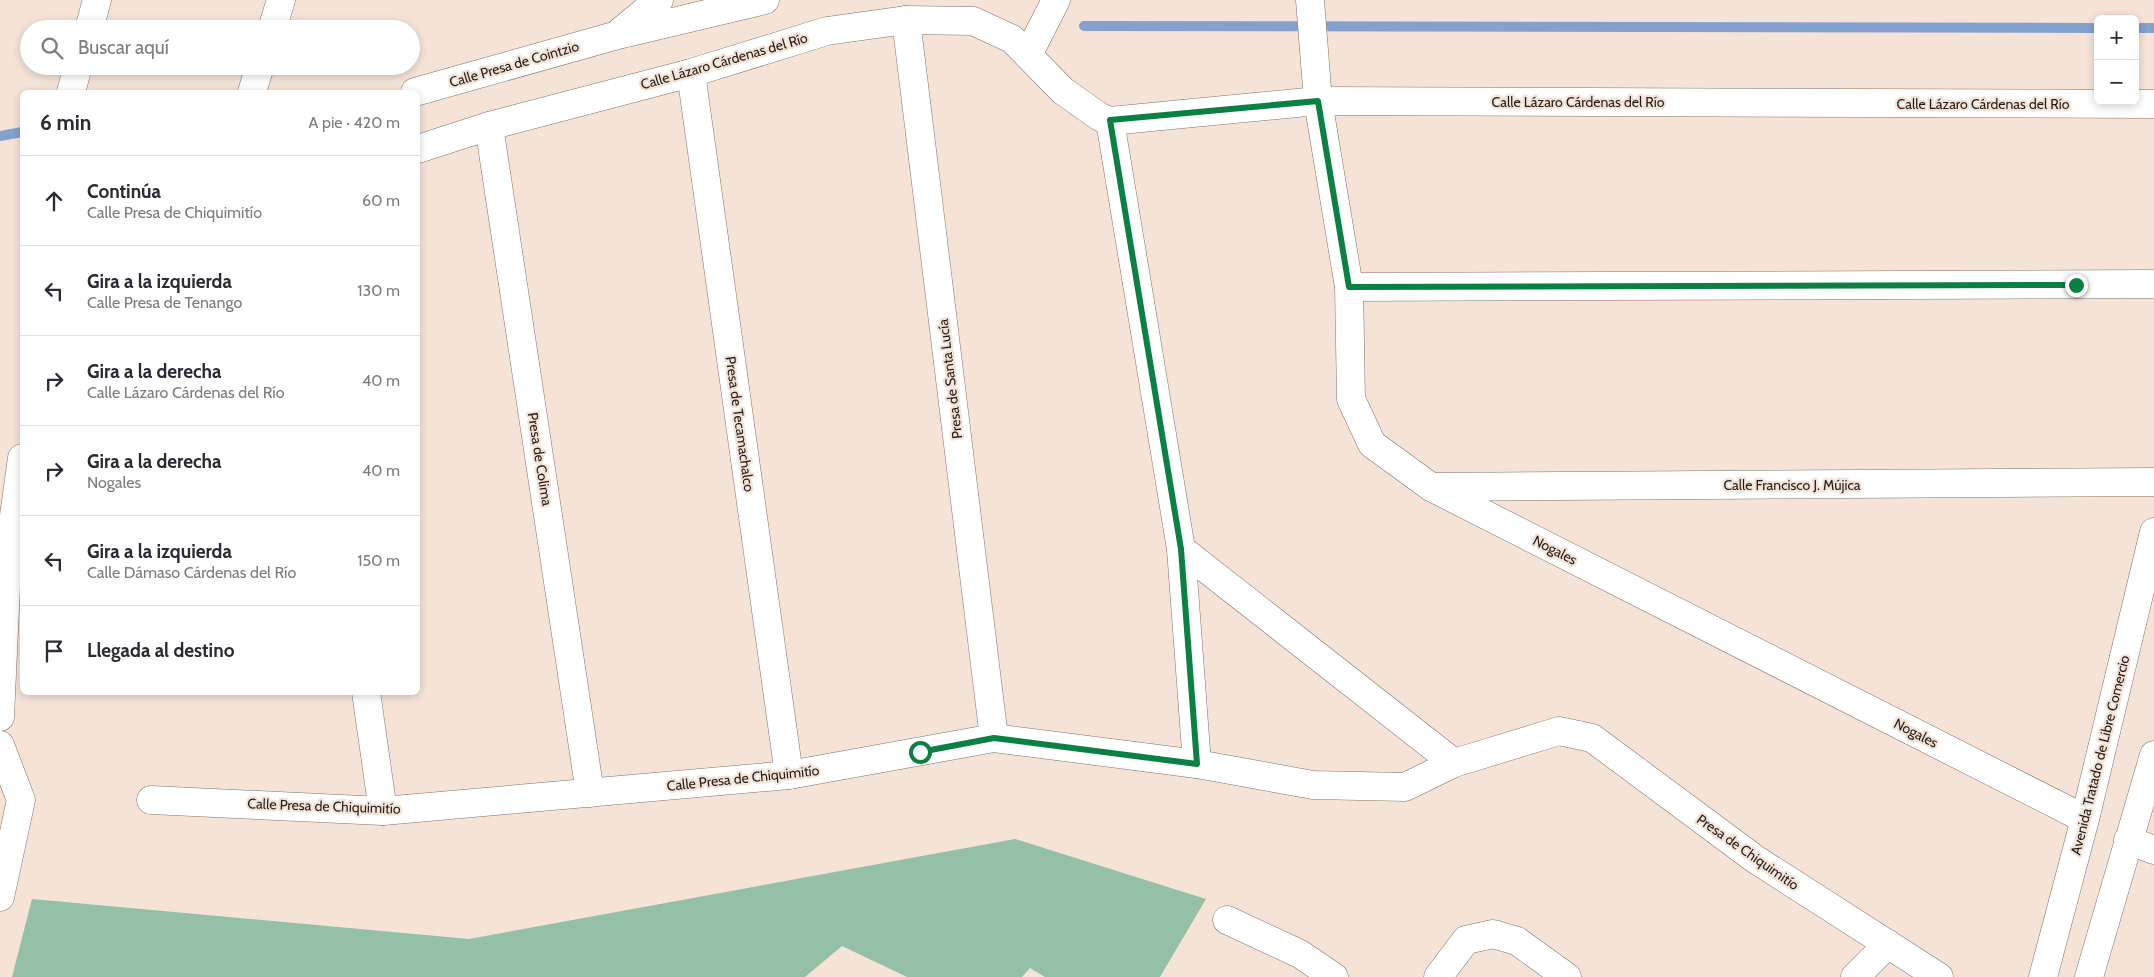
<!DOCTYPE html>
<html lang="es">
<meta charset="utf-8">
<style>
body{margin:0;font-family:Cabin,sans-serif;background:#f2f2f3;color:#2b2b33}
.controls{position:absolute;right:15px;top:15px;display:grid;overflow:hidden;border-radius:8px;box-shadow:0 2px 8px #0003}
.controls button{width:45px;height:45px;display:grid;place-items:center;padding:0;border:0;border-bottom:1px solid #e1e1e2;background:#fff;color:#2b2b33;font:25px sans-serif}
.stop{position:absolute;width:15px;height:15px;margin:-11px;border:4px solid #0b8043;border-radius:50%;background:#fff}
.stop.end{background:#0b8043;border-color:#fff;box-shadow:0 1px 5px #0008}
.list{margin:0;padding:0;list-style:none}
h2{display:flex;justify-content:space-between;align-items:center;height:65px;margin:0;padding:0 20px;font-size:21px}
h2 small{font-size:16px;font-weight:400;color:#7c7c81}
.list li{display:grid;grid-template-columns:32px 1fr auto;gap:15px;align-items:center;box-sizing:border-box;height:90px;padding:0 20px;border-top:1px solid #e1e1e2}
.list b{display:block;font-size:19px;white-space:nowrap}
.list p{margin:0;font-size:16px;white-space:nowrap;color:#7c7c81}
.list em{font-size:16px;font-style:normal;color:#7c7c81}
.icon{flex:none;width:28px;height:28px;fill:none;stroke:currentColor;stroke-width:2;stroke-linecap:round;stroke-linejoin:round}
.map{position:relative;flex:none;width:2154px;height:977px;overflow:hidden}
.search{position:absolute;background:#fff;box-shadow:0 2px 8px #0003;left:20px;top:20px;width:400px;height:55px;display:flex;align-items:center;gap:12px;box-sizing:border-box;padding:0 18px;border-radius:28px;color:#7c7c81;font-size:19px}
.panel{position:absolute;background:#fff;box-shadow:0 2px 8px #0003;left:20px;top:90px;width:400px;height:605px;border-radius:8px}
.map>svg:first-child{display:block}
.green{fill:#94c0a8}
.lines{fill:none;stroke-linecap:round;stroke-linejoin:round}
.stream{stroke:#84a0cf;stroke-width:10}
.street-casing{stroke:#837369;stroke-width:29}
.secondary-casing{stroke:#837369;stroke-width:29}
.street{stroke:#fff;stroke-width:28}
.secondary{stroke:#fff;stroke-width:28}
.route{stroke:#0b8043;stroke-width:6}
.labels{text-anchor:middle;stroke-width:4.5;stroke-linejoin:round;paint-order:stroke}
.street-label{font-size:14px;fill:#231d19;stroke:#f5e3d8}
</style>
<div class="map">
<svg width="2154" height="977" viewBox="0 0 2154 977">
<rect width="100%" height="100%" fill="#f5e3d8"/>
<!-- green -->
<polygon class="green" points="1015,839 1206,899 1160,977 1045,977 1030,968 1022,977 907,977 842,946 805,977 12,977 32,899 469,939"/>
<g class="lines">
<!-- stream -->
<g class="stream">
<polyline points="1084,26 2098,28"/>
<polyline points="2135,28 2154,28"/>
<polyline points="0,136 22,132"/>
</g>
<!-- street casing -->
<g class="street-casing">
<g id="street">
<polyline points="906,20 994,738"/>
<polyline points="89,29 97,0"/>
<polyline points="621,31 659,0"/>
<polyline points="1028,55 1056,0"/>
<polyline points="691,73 789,775"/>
<polyline points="71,92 78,66"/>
<polyline points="415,92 614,36 765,0"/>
<polyline points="1110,121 1181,549 1197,764"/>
<polyline points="489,126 590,793"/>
<polyline points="1349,287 2154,284"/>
<polyline points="1431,487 2154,482"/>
<polyline points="1181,549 1454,763"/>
<polyline points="366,692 383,811"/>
<polyline points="0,717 7,566 22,458"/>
<polyline points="151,800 383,811 789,775 994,738 1197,764 1313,785 1405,787 1454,763 1559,731 1592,738 1755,859 1939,977"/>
<polyline points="2128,840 2154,850"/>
<polyline points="1227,920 1300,954 1334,977"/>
<polyline points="1438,977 1466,940 1493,934 1517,941 1567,977"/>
<polyline points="1855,977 1888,944"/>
</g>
</g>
<!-- secondary casing -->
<g class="secondary-casing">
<g id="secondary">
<polyline points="1310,0 1318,101 1349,287 1351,399 1372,444 1431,487 2085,819"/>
<polyline points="272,29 281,0"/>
<polyline points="252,92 260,66"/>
<polyline points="418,149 489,126 691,73 827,31 906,20 973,21 1012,39 1063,91 1100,117 1110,121 1318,101 2154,104"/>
<polyline points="0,745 21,800 0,897"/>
<polyline points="2043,977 2085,819 2154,532"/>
<polyline points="2089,977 2154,755"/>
</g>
</g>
<!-- street -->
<use href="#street" class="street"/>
<!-- secondary -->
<use href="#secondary" class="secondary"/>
</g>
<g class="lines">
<!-- route -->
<polyline class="route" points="920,752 994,738 1197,764 1181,549 1110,120 1318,101 1349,287 2076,285"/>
</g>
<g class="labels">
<!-- street labels -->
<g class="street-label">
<text transform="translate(724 61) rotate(-16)" y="5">Calle Lázaro Cárdenas del Río</text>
<text transform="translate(514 64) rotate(-16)" y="5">Calle Presa de Cointzio</text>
<text x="1578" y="107">Calle Lázaro Cárdenas del Río</text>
<text x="1983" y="109">Calle Lázaro Cárdenas del Río</text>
<text transform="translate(950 379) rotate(-97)" y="5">Presa de Santa Lucía</text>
<text transform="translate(740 424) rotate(82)" y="5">Presa de Tecamachalco</text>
<text transform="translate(540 459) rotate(81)" y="5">Presa de Colima</text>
<text x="1792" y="490">Calle Francisco J. Mújica</text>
<text transform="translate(1555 550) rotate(27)" y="5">Nogales</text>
<text transform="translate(1916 733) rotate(27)" y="5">Nogales</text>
<text transform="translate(2100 755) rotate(-76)" y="5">Avenida Tratado de Libre Comercio</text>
<text transform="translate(743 778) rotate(-6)" y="5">Calle Presa de Chiquimitío</text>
<text transform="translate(324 806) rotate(2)" y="5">Calle Presa de Chiquimitío</text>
<text transform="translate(1748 852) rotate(35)" y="5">Presa de Chiquimitío</text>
</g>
</g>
</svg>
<div class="controls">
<button>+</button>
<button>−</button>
</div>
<div class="stop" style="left:920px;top:752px"></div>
<div class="stop end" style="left:2076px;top:285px"></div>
<div class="search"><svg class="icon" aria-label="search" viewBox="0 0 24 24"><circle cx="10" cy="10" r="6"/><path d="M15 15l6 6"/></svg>Buscar aquí</div>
<section class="panel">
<h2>6 min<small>A pie · 420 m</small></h2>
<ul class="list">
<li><svg class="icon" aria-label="ahead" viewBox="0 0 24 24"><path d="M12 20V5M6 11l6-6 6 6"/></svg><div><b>Continúa</b><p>Calle Presa de Chiquimitío</p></div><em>60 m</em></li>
<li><svg class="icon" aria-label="left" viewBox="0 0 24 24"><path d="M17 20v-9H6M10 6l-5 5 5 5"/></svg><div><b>Gira a la izquierda</b><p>Calle Presa de Tenango</p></div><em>130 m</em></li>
<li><svg class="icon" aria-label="right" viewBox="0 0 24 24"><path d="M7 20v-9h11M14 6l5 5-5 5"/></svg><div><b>Gira a la derecha</b><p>Calle Lázaro Cárdenas del Río</p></div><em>40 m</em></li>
<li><svg class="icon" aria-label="right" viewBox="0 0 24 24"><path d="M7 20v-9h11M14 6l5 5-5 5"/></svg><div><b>Gira a la derecha</b><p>Nogales</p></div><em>40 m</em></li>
<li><svg class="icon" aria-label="left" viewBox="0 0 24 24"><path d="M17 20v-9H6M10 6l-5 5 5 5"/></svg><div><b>Gira a la izquierda</b><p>Calle Dámaso Cárdenas del Río</p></div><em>150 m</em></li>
<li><svg class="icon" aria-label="arrive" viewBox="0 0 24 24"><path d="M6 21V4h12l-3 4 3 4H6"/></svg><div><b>Llegada al destino</b></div></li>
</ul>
</section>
</div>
